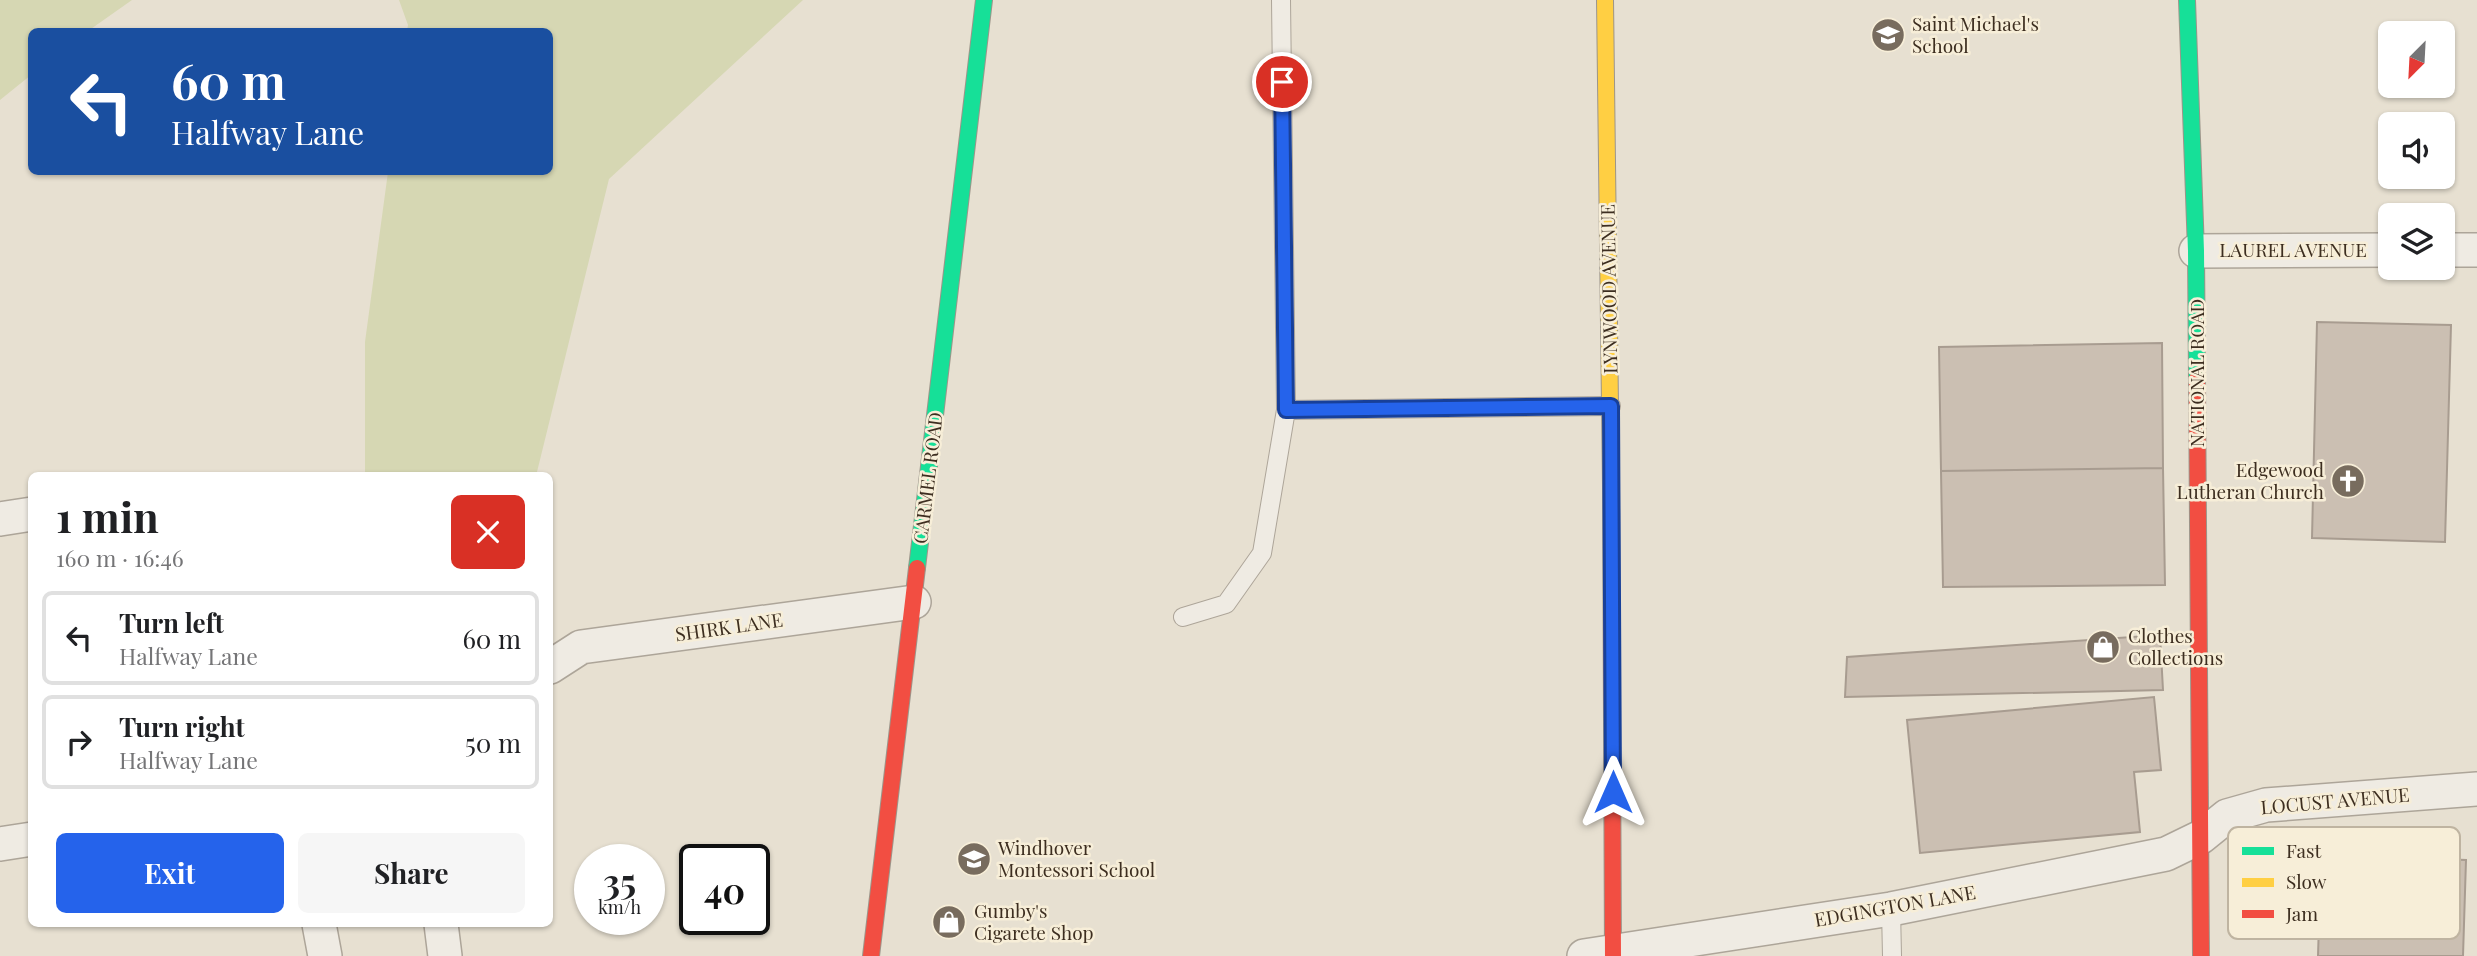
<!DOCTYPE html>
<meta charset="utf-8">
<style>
:root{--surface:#fff;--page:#f6f6f6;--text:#202124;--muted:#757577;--line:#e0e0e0;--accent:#2563eb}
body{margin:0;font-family:"Playfair Display",serif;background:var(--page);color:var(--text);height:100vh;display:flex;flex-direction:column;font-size:26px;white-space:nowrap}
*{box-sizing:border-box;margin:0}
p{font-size:23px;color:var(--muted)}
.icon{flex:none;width:38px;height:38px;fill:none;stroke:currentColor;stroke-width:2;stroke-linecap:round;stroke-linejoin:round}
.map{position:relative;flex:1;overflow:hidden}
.sheet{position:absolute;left:28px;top:472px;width:525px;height:455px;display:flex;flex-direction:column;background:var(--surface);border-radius:10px;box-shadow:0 2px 5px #0004}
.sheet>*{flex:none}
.hud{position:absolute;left:28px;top:28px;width:525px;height:147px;border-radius:10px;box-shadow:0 2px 5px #0004;background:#1a4fa0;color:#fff;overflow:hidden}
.needle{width:46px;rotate:204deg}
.fabs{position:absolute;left:2378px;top:21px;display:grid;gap:14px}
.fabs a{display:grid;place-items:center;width:77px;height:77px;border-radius:10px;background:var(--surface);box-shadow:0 2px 5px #0004;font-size:35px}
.speed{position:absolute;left:574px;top:844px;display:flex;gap:14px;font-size:35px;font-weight:700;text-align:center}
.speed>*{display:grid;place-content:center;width:91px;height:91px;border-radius:50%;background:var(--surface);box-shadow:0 2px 5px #0004;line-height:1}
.speed small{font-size:18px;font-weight:400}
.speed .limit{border:4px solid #111;border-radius:10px;background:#fff;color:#111}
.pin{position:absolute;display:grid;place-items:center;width:60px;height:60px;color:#fff;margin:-30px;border:4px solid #fff;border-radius:50%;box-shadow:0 2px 7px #0007}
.me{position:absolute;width:77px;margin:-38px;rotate:0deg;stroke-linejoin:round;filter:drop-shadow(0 0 5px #0008)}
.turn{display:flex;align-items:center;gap:24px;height:147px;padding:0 28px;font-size:32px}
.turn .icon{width:91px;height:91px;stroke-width:2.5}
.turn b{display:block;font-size:49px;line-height:60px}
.round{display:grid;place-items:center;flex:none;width:74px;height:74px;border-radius:10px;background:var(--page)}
.headline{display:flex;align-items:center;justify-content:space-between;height:119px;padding:0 28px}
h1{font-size:42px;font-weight:700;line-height:52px}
.primary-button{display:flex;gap:14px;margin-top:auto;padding:14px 28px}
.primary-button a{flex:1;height:80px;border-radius:10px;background:var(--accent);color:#fff;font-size:28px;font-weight:700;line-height:80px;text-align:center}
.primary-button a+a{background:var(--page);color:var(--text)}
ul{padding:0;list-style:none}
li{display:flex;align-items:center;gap:21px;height:94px;margin:0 14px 10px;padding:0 14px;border:4px solid var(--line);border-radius:10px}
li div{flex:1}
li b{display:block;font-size:26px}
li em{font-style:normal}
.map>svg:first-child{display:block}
</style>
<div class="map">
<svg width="2477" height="956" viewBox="0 0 2477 956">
<rect width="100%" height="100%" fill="#e7e0d1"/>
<path fill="#d6d7b3" d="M0,0H132L88,31L32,32L31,75L0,100Z
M399,0H803L609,179L536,476H365V342L388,172H550V32L407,31L408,25Z"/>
<path fill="#cbbfb2" stroke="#a89c90" stroke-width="2" d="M2317,322L2451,325L2445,542L2312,538Z
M2162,343L2163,468L1941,471L1939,347Z
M2163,468L2165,585L1943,587L1941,471Z
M2160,635L2163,690L1845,697L1847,657Z
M2154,697L2161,770L2134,772L2140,832L1920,853L1907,720Z
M2321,855L2466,860L2463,956H2318Z"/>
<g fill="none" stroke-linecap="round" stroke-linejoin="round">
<g stroke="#ada599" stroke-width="20">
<path id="lane" d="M1286,410L1611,406
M1183,617L1226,604L1262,553L1286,410L1281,0
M1891,909L1892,956"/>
</g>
<g stroke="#ada599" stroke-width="36">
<path id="street" d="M2443,250H2477
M2196,251L2390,250
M0,519L32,514
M550,667L581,647L914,602
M0,844L32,839
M319,924L325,956
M441,924L445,956
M1584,956L1891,909L2166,854L2201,837L2227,816L2266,805L2477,789"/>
</g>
<g stroke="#9c958a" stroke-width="18">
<path id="fast" d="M2187,0L2196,251L2197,379
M917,568L984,0"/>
</g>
<g stroke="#9c958a" stroke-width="18">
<path id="slow" d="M1605,0L1611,487"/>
</g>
<g stroke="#9c958a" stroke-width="18">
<path id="jam" d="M2197,379L2201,956
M1611,487L1613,956
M871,956L917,568"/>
</g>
<use href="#lane" stroke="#efebe3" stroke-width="18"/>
<use href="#street" stroke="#efebe3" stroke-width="33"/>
<use href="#fast" stroke="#16e098" stroke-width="16"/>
<use href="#slow" stroke="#ffcf43" stroke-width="16"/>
<use href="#jam" stroke="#f24e42" stroke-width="16"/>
</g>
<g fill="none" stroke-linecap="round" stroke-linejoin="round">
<g stroke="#184099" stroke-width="18">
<path id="route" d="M1282,82L1286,410L1611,406L1613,792"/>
</g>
<use href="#route" stroke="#2563eb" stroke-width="12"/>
</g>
<defs>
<g id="school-disc" transform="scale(1.75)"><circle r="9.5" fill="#786c5e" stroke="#f7eed8"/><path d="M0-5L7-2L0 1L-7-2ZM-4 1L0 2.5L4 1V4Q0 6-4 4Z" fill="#fff"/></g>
<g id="church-disc" transform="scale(1.75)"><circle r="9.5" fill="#786c5e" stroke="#f7eed8"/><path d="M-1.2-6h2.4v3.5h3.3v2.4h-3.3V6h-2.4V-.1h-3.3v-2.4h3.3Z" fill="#fff"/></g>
<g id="shop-disc" transform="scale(1.75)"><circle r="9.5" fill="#786c5e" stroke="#f7eed8"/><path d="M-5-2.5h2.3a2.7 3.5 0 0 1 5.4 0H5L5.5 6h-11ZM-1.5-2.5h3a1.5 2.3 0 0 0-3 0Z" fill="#fff"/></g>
</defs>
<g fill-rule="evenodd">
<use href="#school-disc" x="1888" y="35"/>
<use href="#church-disc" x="2348" y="481"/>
<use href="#shop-disc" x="2103" y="647"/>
<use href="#school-disc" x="974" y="859"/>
<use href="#shop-disc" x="949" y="922"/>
</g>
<g text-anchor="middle" stroke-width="5" stroke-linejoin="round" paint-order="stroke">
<g font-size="19" fill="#3d2e20" stroke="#f7eed8" text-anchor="start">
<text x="1912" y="31">Saint Michael's<tspan x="1912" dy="22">School</tspan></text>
<text x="2324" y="477" text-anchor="end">Edgewood<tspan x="2324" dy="22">Lutheran Church</tspan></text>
<text x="2128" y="643">Clothes<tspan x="2128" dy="22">Collections</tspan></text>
<text x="998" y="855">Windhover<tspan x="998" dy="22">Montessori School</tspan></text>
<text x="974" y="918">Gumby's<tspan x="974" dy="22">Cigarete Shop</tspan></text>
</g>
<g font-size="19" fill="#3d2e20" stroke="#f7eed8">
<text x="2293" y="257">LAUREL AVENUE</text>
<text transform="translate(1609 289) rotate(-91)" y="7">LYNWOOD AVENUE</text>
<text transform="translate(2197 373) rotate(-90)" y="7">NATIONAL ROAD</text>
<text transform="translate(928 478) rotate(-83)" y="7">CARMEL ROAD</text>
<text transform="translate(729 627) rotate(-8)" y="7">SHIRK LANE</text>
<text transform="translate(2335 801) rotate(-5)" y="7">LOCUST AVENUE</text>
<text transform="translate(1895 906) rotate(-10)" y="7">EDGINGTON LANE</text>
</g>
</g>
<rect x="2228" y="827" width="232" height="112" rx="10" fill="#f7eed8" stroke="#bfb4a1" stroke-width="2"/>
<rect x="2242" y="847" width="32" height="8" fill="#16e098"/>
<rect x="2242" y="878" width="32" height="9" fill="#ffcf43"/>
<rect x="2242" y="910" width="32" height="8" fill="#f24e42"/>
<g font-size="19" fill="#3d2e20">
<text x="2286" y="858">Fast</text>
<text x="2286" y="889">Slow</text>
<text x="2286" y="921">Jam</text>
</g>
</svg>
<div class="fabs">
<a><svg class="needle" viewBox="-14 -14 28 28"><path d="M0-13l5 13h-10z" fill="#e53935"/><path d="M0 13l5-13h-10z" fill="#757577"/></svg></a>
<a><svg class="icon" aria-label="sound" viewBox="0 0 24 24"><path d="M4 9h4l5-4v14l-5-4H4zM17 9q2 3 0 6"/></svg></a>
<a><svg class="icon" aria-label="layers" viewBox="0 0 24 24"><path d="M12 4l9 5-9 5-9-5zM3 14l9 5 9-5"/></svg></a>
</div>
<div class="speed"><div>35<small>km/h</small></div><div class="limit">40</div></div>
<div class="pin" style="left:1282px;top:82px;background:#d93025"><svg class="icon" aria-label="arrive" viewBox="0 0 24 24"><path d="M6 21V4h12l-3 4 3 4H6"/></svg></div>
<svg class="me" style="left:1613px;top:792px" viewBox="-20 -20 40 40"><path d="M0-17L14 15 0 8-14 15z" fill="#2563eb" stroke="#fff" stroke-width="4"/></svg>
<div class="hud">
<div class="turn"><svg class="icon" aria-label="left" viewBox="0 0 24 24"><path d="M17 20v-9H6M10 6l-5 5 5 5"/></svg><div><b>60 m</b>Halfway Lane</div></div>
</div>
<section class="sheet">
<div class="headline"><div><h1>1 min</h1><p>160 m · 16:46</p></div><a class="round" style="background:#d93025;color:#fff"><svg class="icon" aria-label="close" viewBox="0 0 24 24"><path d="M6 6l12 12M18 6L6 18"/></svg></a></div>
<ul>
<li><svg class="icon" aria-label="left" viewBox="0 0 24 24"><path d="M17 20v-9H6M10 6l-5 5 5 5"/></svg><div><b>Turn left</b><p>Halfway Lane</p></div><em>60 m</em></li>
<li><svg class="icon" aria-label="right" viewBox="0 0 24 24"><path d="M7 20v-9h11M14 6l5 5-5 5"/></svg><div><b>Turn right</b><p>Halfway Lane</p></div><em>50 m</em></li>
</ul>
<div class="primary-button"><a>Exit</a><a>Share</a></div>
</section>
</div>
